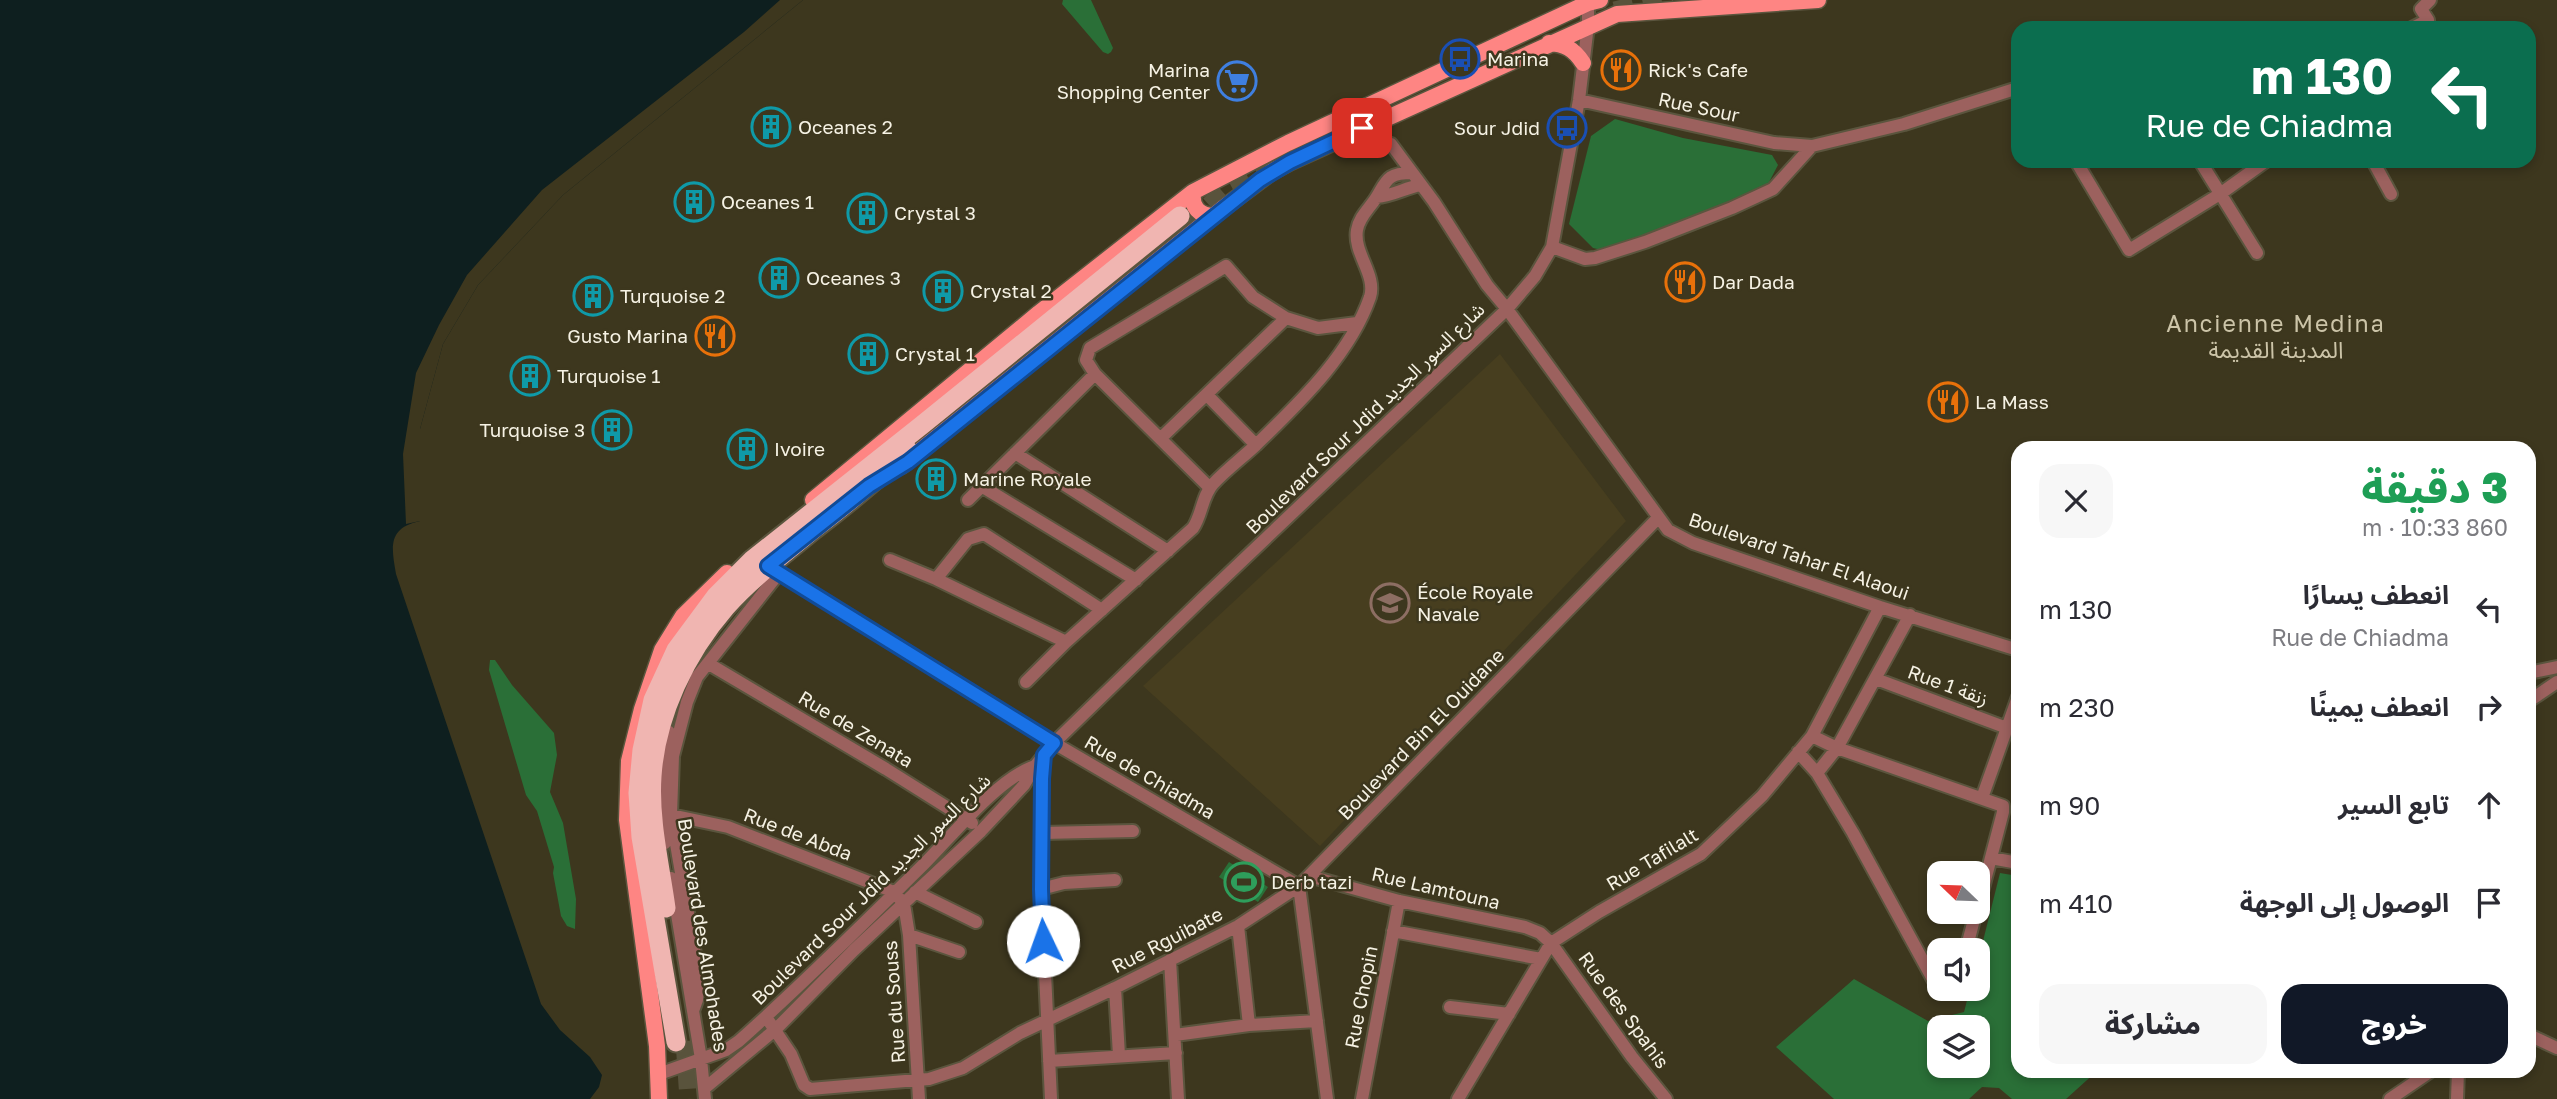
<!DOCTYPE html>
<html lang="ar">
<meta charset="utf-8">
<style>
:root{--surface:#fff;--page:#f7f7f7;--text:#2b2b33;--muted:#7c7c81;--accent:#111827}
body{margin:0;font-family:"Golos Text","Noto Sans Arabic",sans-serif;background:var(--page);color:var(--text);direction:rtl;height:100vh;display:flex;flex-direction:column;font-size:26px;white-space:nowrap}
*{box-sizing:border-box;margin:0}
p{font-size:23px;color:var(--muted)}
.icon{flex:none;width:38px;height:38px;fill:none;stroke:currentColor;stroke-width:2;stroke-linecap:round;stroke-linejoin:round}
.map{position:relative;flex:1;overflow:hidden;direction:ltr}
.details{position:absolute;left:2011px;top:441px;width:525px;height:637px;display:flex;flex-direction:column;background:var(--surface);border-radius:21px;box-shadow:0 4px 10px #0003;direction:rtl}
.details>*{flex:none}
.hud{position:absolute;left:2011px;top:21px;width:525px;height:147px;border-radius:21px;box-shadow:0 4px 10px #0003;direction:rtl;background:#0b6e4f;color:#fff;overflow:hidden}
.needle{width:46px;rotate:293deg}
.tools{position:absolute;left:1927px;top:861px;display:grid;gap:14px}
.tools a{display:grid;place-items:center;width:63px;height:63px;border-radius:14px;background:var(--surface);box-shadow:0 4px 10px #0003;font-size:35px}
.pin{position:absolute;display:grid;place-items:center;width:60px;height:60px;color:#fff;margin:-30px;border-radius:14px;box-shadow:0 4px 10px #0006}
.me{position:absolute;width:77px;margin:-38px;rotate:357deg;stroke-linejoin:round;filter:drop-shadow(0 0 5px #0008)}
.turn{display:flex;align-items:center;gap:24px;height:147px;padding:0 28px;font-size:32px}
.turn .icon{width:91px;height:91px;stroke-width:2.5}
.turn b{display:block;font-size:49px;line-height:60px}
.round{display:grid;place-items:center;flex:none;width:74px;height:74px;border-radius:21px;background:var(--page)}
.summary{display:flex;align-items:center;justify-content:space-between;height:119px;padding:0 28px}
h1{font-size:42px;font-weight:800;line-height:52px;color:#1e9e55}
.button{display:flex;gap:14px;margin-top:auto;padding:14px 28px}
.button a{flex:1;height:80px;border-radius:21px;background:var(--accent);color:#fff;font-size:28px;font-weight:800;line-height:80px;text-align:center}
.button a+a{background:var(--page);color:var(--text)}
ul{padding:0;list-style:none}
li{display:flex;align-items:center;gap:21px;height:98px;padding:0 28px}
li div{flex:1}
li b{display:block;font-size:26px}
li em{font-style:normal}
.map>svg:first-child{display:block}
</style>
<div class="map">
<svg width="2557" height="1099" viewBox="0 0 2557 1099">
<rect width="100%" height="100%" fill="#3d371e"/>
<path fill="#473e1f" d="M1500,354L1626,521L1320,846L1143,686Z"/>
<path fill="#2a6f37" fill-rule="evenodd" d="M1063,0H1091L1113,48L1111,52L1108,54L1103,52L1062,4Z
M1615,119L1683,138L1772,155L1778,165L1766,188L1606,251L1593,248L1569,224L1591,136Z
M490,660H495L512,685L554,733L557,755L550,792L563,823L576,899L575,929L567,926L561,916L553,873L554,867L537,811L526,795L489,670Z
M1229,862L1268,887L1258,902L1219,877Z
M2000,873L2018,876V1071H2097L2066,1099H2012L1999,1088L1982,1087L1969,1099H1834L1776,1047L1854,979L1928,1021L1964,1012L1970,989H1978V961ZM1939,1027H1978V1066H1939Z"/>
<path fill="#0e1f1f" d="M0,0H803L563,195L478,285L443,344L420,429V521C388,528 391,546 396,574L541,1004L560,1030L590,1057L602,1075L599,1087L590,1099H0Z"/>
<path fill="#3d371e" d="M780,0H803L563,195L478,285L443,344L420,429V521L406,524L403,454L416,373L439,325L467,275L542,190L744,32Z"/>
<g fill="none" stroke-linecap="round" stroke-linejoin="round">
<path stroke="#59533c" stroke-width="19" stroke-dasharray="19 10" stroke-linecap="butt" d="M1615,11L1646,3L1673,0
M1188,225L1229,188L1287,157
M685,1041L689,1099"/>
<g stroke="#5b553e" stroke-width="16">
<path id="minor" d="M2412,28L2428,20L2421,9L2430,0
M1579,100L1774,143L1812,146L1904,124L2018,88
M1391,144L1434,202L1487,285L1507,309L1668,530L1693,543L1880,607L2018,650
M2076,161L2129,250L2220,194L2266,161
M2200,161L2257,253
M2373,161L2391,194
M1377,197C1392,196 1405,188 1420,185
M1552,247L1585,259L1595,258L1645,242L1732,208L1773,189L1812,146
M1207,395L1256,445
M1161,438L1286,318
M1015,453L1168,551
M983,487L1136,580
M1210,488L1095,374L1086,360L1090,348L1226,266L1253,297L1286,318L1318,328L1357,323
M968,500L1095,374
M890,560L936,579L1066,642
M768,566L1054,743L1299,886
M936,579L968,539L984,534L1102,610
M709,664L886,769L972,823
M2529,673L2557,667
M1876,679L2007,728
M1026,682L1066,642L1193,528C1202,515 1202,496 1213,484C1226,470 1242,458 1256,445C1299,403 1350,355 1370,297C1377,275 1353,253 1357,230C1359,217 1369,209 1376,198C1387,180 1387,173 1412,173
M2529,701L2557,682
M1812,736L1837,748L2003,806V812L1978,907
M1798,752L1817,773L1853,833L1940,992L1948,989
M1044,755L1041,798V889L1051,1099
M1817,773L1837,748L1910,615
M1982,798L2018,697
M671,815L728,827L894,892L904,904L909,935L919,1099
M1042,833L1133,831
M665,843L662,779L669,732
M1991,858L2018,863
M1309,876L1399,901L1525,927L1540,933L1551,943L1632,1057L1666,1099
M671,878L701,1059L705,1099
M1299,886L1327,1099
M1041,889L1064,883L1115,880
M915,892L976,922
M1238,926L1249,1025
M1393,931L1541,959
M909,935L959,952
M1966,950L1976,912
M1170,960L1178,1099
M1115,988L1119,1055
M1450,1007L1509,1014
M693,1011L697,1000L699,977L671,815L673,756L687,702L697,677L779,573
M766,1017L791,1054L804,1085L810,1089L929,1079L963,1068L1020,1033L1115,988L1238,926L1299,886L1658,518
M1175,1035L1249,1025L1317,1021
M2529,1035L2557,1048
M1049,1061L1176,1053
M659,1074L726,1050L739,1041C803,984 863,924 924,864C952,836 997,779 1035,766
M705,1088L776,1029L854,950L981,831L1024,785L1035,766L1054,743L1203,598L1507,309L1535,276L1552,247L1579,100L1588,25V3
M1362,1099L1399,901
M1458,1099L1551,943L1599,912L1701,854L1762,796L1812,736L1880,607
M2390,1099L2431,1071
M2457,1099L2458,1071"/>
</g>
<g stroke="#5b553e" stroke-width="19">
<path id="major" d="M1549,43C1565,44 1574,49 1583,63
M1193,192C1191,207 1199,216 1214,216
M901,466L1222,209L1273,171L1290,162L1617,14L1818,0
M813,500L1039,313L1193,192L1288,143L1588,3L1600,0
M659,1099L657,1046L627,820L629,761L642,709L662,650L683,616L727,573"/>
</g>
<g stroke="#5b553e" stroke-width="23">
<path id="highway" d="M666,908C660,865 649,820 652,776C656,715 686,653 726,607C752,578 784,554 814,529C847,504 878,478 908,450
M676,1042L641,837L638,793L642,750L653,700L676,650L716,596L752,560L922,425L1180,216"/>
</g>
<use href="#minor" stroke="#9c615e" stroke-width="12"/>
<use href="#major" stroke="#fe8583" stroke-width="16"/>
<use href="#highway" stroke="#f0b5b1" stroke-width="19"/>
</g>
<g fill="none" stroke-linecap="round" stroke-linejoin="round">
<g stroke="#114b97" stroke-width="18">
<path id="route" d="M1043,941L1041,889L1042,779L1044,755L1054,743L768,566L869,486L908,462L1260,180L1290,162L1362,128"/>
</g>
<use href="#route" stroke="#1a73e8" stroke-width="12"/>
</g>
<defs>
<g id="bus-ring" transform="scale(2.0125)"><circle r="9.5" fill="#3d371e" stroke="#1a4fb4" stroke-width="1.5"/><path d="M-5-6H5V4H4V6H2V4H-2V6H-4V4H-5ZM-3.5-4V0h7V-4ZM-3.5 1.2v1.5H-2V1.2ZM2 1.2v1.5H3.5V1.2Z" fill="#1a4fb4"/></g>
<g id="restaurant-ring" transform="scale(2.0125)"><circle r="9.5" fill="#3d371e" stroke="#e8710a" stroke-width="1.5"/><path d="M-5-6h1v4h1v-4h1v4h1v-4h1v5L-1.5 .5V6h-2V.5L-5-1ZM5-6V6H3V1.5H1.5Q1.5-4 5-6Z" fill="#e8710a"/></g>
<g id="supermarket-ring" transform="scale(2.0125)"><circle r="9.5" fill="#3d371e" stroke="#3f7fe0" stroke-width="1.5"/><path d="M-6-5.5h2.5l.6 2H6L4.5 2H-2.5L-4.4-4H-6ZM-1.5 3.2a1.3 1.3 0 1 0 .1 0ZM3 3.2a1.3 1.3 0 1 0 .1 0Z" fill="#3f7fe0"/></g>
<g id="building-ring" transform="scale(2.0125)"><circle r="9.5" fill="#3d371e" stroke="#0f9aa8" stroke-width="1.5"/><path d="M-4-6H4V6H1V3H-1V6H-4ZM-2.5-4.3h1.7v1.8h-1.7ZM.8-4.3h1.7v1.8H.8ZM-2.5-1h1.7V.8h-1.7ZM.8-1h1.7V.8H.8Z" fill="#0f9aa8"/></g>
<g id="school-ring" transform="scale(2.0125)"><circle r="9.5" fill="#3d371e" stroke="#8d6e63" stroke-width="1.5"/><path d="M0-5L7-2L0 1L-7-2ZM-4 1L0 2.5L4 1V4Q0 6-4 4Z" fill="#8d6e63"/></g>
<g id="stadium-ring" transform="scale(2.0125)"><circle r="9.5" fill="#3d371e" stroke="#2e9e5b" stroke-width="1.5"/><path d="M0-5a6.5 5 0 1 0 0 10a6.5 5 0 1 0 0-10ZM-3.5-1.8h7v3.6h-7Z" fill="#2e9e5b"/></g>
</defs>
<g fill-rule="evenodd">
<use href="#bus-ring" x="1460" y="59"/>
<use href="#restaurant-ring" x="1621" y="70"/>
<use href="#supermarket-ring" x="1237" y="81"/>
<use href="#building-ring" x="771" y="127"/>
<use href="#bus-ring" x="1567" y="128"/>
<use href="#building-ring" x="694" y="202"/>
<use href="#building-ring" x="867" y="213"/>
<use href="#building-ring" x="779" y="278"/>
<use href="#restaurant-ring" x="1685" y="282"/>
<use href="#building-ring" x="943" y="291"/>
<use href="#building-ring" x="593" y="296"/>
<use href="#restaurant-ring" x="715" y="336"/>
<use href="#building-ring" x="868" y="354"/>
<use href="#building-ring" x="530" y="376"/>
<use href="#restaurant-ring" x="1948" y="402"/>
<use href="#building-ring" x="612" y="430"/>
<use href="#building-ring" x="747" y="449"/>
<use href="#building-ring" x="936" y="479"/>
<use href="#school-ring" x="1390" y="603"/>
<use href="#stadium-ring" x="1244" y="882"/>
</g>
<g text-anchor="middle" stroke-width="5" stroke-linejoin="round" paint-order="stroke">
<g font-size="19" fill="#f6f2e4" stroke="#3d371e" text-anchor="start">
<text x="1487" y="66">Marina</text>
<text x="1210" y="77" text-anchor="end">Marina<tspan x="1210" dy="22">Shopping Center</tspan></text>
<text x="1648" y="77">Rick's Cafe</text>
<text x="798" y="134">Oceanes 2</text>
<text x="1540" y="135" text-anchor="end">Sour Jdid</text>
<text x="721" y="209">Oceanes 1</text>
<text x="894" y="220">Crystal 3</text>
<text x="806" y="285">Oceanes 3</text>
<text x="1712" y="289">Dar Dada</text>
<text x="970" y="298">Crystal 2</text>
<text x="620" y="303">Turquoise 2</text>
<text x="688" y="343" text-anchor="end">Gusto Marina</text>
<text x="895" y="361">Crystal 1</text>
<text x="557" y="383">Turquoise 1</text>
<text x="1975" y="409">La Mass</text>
<text x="585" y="437" text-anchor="end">Turquoise 3</text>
<text x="774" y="456">Ivoire</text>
<text x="963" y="486">Marine Royale</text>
<text x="1417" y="599">École Royale<tspan x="1417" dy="22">Navale</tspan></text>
<text x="1271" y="889">Derb tazi</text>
</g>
<g font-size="19" fill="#f6f2e4" stroke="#3d371e">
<text transform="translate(1699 107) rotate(12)" y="7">Rue Sour</text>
<text transform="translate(1365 418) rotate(-44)" y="7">Boulevard Sour Jdid شارع السور الجديد</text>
<text transform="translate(1799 556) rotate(19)" y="7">Boulevard Tahar El Alaoui</text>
<text transform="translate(1948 685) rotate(20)" y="7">Rue 1 زنقة</text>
<text transform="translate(856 729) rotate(31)" y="7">Rue de Zenata</text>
<text transform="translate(1421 734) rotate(-46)" y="7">Boulevard Bin El Ouidane</text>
<text transform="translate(1150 777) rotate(30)" y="7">Rue de Chiadma</text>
<text transform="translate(798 834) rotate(21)" y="7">Rue de Abda</text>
<text transform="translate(1652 859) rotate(-31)" y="7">Rue Tafilalt</text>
<text transform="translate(1436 888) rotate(13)" y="7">Rue Lamtouna</text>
<text transform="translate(871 889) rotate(-44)" y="7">Boulevard Sour Jdid شارع السور الجديد</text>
<text transform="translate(703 935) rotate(81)" y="7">Boulevard des Almohades</text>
<text transform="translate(1167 940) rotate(-27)" y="7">Rue Rguibate</text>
<text transform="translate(1361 997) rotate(-79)" y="7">Rue Chopin</text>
<text transform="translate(894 1002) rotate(-94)" y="7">Rue du Souss</text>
<text transform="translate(1624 1010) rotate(54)" y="7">Rue des Spahis</text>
</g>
<g font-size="23" letter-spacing="2" fill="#ccc4a8" stroke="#3d371e">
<text x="2276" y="332">Ancienne Medina<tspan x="2276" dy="26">المدينة القديمة</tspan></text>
</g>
</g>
</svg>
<div class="tools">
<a><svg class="needle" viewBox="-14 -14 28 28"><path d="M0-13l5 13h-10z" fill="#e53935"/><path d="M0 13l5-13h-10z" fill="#7c7c81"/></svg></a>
<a><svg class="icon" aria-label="sound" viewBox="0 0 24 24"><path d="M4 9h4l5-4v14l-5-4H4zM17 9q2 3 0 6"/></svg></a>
<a><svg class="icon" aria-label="layers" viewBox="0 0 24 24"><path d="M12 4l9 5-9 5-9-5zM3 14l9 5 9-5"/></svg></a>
</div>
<div class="pin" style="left:1362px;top:128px;background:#d93025"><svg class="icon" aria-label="arrive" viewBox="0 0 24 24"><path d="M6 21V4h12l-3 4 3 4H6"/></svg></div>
<svg class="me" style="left:1043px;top:941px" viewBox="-20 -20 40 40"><circle r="19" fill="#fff"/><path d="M0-13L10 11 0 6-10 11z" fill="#1a73e8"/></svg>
<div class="hud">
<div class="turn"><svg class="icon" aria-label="left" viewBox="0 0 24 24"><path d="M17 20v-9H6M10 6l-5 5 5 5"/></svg><div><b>130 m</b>Rue de Chiadma</div></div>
</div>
<section class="details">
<div class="summary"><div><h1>3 دقيقة</h1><p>860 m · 10:33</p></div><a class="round"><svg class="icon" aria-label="close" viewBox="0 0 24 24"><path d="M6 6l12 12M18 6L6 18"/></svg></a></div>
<ul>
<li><svg class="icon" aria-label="left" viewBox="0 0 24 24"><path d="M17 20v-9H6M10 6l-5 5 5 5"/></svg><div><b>انعطف يسارًا</b><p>Rue de Chiadma</p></div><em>130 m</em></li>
<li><svg class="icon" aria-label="right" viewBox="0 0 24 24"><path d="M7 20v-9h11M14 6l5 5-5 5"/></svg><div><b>انعطف يمينًا</b></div><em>230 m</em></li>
<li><svg class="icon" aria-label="ahead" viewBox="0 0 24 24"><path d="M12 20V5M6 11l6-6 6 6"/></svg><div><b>تابع السير</b></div><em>90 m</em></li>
<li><svg class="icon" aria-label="arrive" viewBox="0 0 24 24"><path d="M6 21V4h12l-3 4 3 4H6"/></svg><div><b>الوصول إلى الوجهة</b></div><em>410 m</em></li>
</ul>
<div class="button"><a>خروج</a><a>مشاركة</a></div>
</section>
</div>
